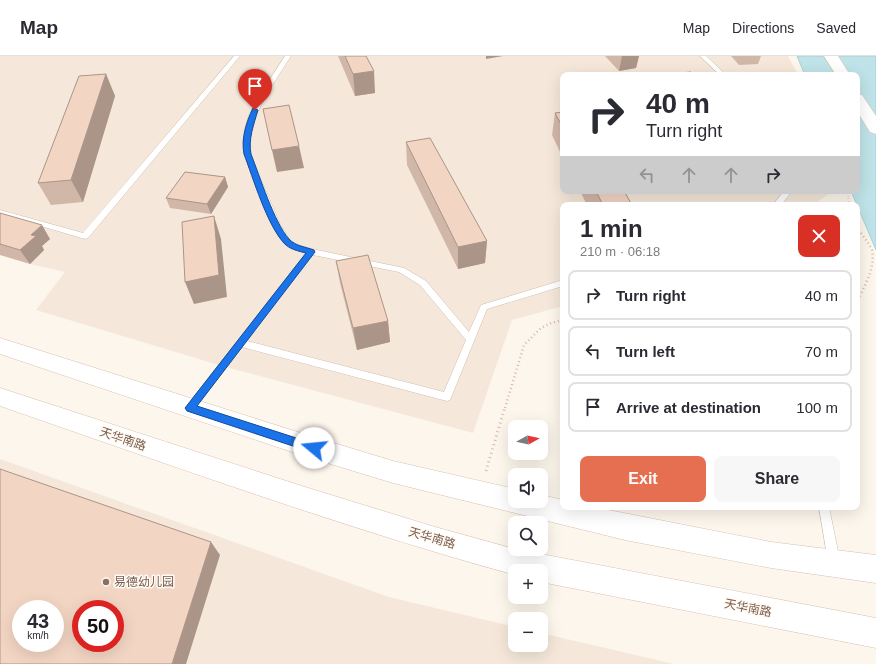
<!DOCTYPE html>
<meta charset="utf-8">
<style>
:root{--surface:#fff;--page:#f7f7f7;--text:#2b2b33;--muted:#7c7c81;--line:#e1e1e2;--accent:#e76f51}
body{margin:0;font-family:Arial,"Noto Sans SC",sans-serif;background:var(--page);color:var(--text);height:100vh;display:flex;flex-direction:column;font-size:15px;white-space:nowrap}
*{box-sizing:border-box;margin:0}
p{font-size:13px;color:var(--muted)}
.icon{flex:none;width:22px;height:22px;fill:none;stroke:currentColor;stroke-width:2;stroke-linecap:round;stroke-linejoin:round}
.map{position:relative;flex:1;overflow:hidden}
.drawer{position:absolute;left:560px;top:146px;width:300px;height:308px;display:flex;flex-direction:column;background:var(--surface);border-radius:8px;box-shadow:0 4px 16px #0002}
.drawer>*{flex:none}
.hud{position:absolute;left:560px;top:16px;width:300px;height:122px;border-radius:8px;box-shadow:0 4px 16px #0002;background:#fff;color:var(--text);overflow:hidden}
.needle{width:26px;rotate:82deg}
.buttons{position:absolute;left:508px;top:364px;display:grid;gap:8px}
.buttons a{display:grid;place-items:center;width:40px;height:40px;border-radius:8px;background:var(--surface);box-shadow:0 4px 16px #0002;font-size:20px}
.speed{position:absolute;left:12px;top:544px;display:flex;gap:8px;font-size:20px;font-weight:700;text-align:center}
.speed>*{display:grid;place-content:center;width:52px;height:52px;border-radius:50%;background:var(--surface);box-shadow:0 4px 16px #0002;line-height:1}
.speed small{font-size:10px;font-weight:400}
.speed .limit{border:6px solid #d22;background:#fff;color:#111}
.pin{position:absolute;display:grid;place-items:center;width:34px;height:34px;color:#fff;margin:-41px -17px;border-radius:50% 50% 50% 0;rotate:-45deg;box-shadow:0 0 4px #0007}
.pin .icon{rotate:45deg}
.me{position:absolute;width:44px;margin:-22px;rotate:287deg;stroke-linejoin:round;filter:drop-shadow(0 0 3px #0008)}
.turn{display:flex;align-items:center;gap:14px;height:84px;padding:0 20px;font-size:18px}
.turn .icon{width:52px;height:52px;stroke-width:2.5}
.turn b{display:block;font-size:28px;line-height:34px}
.lanes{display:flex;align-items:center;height:38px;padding:0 20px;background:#0003;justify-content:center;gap:20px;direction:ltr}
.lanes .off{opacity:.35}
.round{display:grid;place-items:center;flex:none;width:42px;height:42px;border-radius:8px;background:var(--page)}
.head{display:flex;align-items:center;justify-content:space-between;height:68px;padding:0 20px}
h1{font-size:24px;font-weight:700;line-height:30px}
.action{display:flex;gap:8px;margin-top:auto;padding:8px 20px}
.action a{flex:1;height:46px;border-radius:8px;background:var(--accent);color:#fff;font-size:16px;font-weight:700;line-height:46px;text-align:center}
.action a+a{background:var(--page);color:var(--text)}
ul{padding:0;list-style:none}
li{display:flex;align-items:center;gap:12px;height:50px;margin:0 8px 6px;padding:0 12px;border:2px solid var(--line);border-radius:8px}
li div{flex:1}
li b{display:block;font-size:15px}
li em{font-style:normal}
header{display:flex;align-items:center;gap:24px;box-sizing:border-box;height:56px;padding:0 20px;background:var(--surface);border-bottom:1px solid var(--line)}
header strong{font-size:19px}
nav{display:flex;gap:22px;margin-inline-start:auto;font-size:14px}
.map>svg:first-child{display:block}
</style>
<header>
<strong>Map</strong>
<nav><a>Map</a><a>Directions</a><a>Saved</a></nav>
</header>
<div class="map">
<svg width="876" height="608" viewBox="0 0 876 608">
<rect width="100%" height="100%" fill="#fdf6ec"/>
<path fill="#f5e8da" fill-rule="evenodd" d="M0,0H788L798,19H563V135H833L813,149H563V250L512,264L473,377L222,310L36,254L65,216L30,208L0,169Z
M0,403L389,541L515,571V589H541V577L674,608H0ZM21,553H55V587H21ZM81,553H115V587H81Z"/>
<path fill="#bfe3e8" stroke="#a5d3da" d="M797,0H876V194L851,135H857V19H805Z"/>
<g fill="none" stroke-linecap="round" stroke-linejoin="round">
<g stroke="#d1beb0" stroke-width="1">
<path id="service" d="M234,0H240L88,182L85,183L0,158V154L83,177Z
M285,0H291L269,34L256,59L251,72L249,85L250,98L280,168L290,184L298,189L312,193L404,212L426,225L469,276L481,249L563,224V230L487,253L450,344L447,345L242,291L193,355L190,356L187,355L185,352L306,197L292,193L284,188L272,168L244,98L243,85L245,72L249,59L263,34ZM313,199L399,216L420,229L466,284L444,336L247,285Z
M700,0H706L726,19H720Z
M784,135H792L781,149H773Z
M819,451H829L840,505L838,509L834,510L830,509L828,505Z"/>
</g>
<g stroke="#d6c0b0" stroke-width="1">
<path id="secondary" d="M824,0H838L850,19H836Z
M857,38L862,39L876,60V78L870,76L857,55Z
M0,282L301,377L393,405L515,433V445H541V439L563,444V451H593L771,486L876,499V527L771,512L625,484L393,427L301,399L0,298Z
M0,332L305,431L435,471L515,493L876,562V592L541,526V515H515V519C341,471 171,409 0,350Z"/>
</g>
<path stroke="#d9b8a5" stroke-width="2" stroke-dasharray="0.5 2" stroke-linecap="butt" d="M848,135L849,149"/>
<path stroke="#d9b8a5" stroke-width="2.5" stroke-dasharray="1 3" stroke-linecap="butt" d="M857,170C861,179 868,185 872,194C876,211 864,231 857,246
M857,266L859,277L857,290
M505,352L524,289L541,272L551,267L563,264"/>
<path stroke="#d9b8a5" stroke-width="3" stroke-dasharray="1 3.5" stroke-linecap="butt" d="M486,415L505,351"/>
<use href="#service" fill="#fff" fill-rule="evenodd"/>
<use href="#secondary" fill="#fff" fill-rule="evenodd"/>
</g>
<path fill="#d1b7a8" d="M338,0H366L375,37L355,40Z
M605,0H639L636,12L619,15Z
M731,0H761L758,8L739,9Z
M106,18L115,40L83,146L51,149L38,127Z
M563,56V102L552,79L555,57Z
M406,86L487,185L485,207L458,213L407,109Z
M225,121L228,131L211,158L170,152L166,142Z
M580,135H624L632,149H587Z
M733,135H760L736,138Z
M0,157L50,183L42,190L44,194L30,208L0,199Z
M336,205L388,265L390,286L357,294L340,227Z"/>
<path fill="#aa9588" d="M486,0H503L486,3Z
M622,0H639L636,12L619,15Z
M374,15L375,37L355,40L353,18Z
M106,18L115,40L83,146L71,124Z
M299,90L304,112L277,116L272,94Z
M225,121L228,131L211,158L207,148Z
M214,160L221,183L227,241L194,248L185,226Z
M42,169L50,183L42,190L44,194L30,208L20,194L31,179Z
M487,185L485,207L458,213V191Z
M388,265L390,286L357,294L353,272Z
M211,486L220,499L186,608H172Z"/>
<path fill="#f3d5c3" stroke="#aa9588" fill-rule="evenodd" d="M345,0H366L374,15L353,18Z
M691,16L694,19H671L670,18Z
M106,18L71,124L38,127L79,20Z
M289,49L299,90L272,94L263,53Z
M563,56V72L555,57Z
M430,82L487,185L458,191L406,86Z
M185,116L225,121L207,148L166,142Z
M596,135H624L632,149H603Z
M0,157L42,169L31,179L36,180L20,194L0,188Z
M214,160L219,219L185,226L182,166Z
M368,199L388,265L353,272L336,205Z
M0,413L211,486L172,608H0ZM21,553H55V587H21ZM81,553H115V587H81Z"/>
<path fill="#1a73e8" stroke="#114b97" d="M253,52L258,54C254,68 248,83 251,98C260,121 274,166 289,183C295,190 306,191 314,194L315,196L197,350L318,389L319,392L318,395L314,397L187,355L185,352L306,197C298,195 289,193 284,187C267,169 253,122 244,98C241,84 246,66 253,52Z"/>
<circle fill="#8d6e63" stroke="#fffaf3" stroke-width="1.5" cx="106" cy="526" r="4"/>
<g text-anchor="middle" stroke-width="3" stroke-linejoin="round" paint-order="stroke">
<g font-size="12" fill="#7a5c4d" stroke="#fffaf3">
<text transform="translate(123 383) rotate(19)" y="4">天华南路</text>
<text transform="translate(432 482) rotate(16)" y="4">天华南路</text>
<text transform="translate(748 552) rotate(11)" y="4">天华南路</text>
</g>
<g font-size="12" fill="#785e54" stroke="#fffaf3" text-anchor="start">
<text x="114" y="530">易德幼儿园</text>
</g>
</g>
</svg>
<div class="buttons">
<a><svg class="needle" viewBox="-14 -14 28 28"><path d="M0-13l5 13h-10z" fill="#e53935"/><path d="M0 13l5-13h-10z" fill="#7c7c81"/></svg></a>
<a><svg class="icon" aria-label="sound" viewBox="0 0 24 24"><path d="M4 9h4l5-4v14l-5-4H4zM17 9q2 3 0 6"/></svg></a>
<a><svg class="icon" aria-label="search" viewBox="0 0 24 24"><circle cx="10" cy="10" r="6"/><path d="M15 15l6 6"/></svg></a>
<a>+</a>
<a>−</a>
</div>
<div class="speed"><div>43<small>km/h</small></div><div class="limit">50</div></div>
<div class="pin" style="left:255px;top:54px;background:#d93025"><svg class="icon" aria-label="arrive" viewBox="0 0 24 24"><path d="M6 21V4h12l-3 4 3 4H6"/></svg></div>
<svg class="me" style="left:314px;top:392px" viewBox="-20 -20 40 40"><circle r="19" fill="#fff"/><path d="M0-13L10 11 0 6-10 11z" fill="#1a73e8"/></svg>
<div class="hud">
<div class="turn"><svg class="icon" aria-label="right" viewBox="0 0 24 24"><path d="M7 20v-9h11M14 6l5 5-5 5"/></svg><div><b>40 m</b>Turn right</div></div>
<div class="lanes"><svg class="icon off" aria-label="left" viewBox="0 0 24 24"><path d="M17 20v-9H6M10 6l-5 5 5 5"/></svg><svg class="icon off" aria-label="ahead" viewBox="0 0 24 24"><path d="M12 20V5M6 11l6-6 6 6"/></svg><svg class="icon off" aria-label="ahead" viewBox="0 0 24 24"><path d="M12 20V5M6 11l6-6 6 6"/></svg><svg class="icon" aria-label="right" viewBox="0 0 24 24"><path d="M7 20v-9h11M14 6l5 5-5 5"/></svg></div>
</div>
<section class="drawer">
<div class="head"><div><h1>1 min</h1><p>210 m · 06:18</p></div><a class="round" style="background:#d93025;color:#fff"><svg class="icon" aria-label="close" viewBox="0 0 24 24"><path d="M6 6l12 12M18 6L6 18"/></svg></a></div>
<ul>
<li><svg class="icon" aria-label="right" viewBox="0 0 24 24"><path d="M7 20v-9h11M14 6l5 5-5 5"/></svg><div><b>Turn right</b></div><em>40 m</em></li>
<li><svg class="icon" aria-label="left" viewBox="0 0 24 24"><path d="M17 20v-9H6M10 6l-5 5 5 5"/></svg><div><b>Turn left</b></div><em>70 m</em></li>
<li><svg class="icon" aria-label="arrive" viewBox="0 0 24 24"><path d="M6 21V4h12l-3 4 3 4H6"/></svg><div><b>Arrive at destination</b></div><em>100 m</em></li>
</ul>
<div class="action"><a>Exit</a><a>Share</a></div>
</section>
</div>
